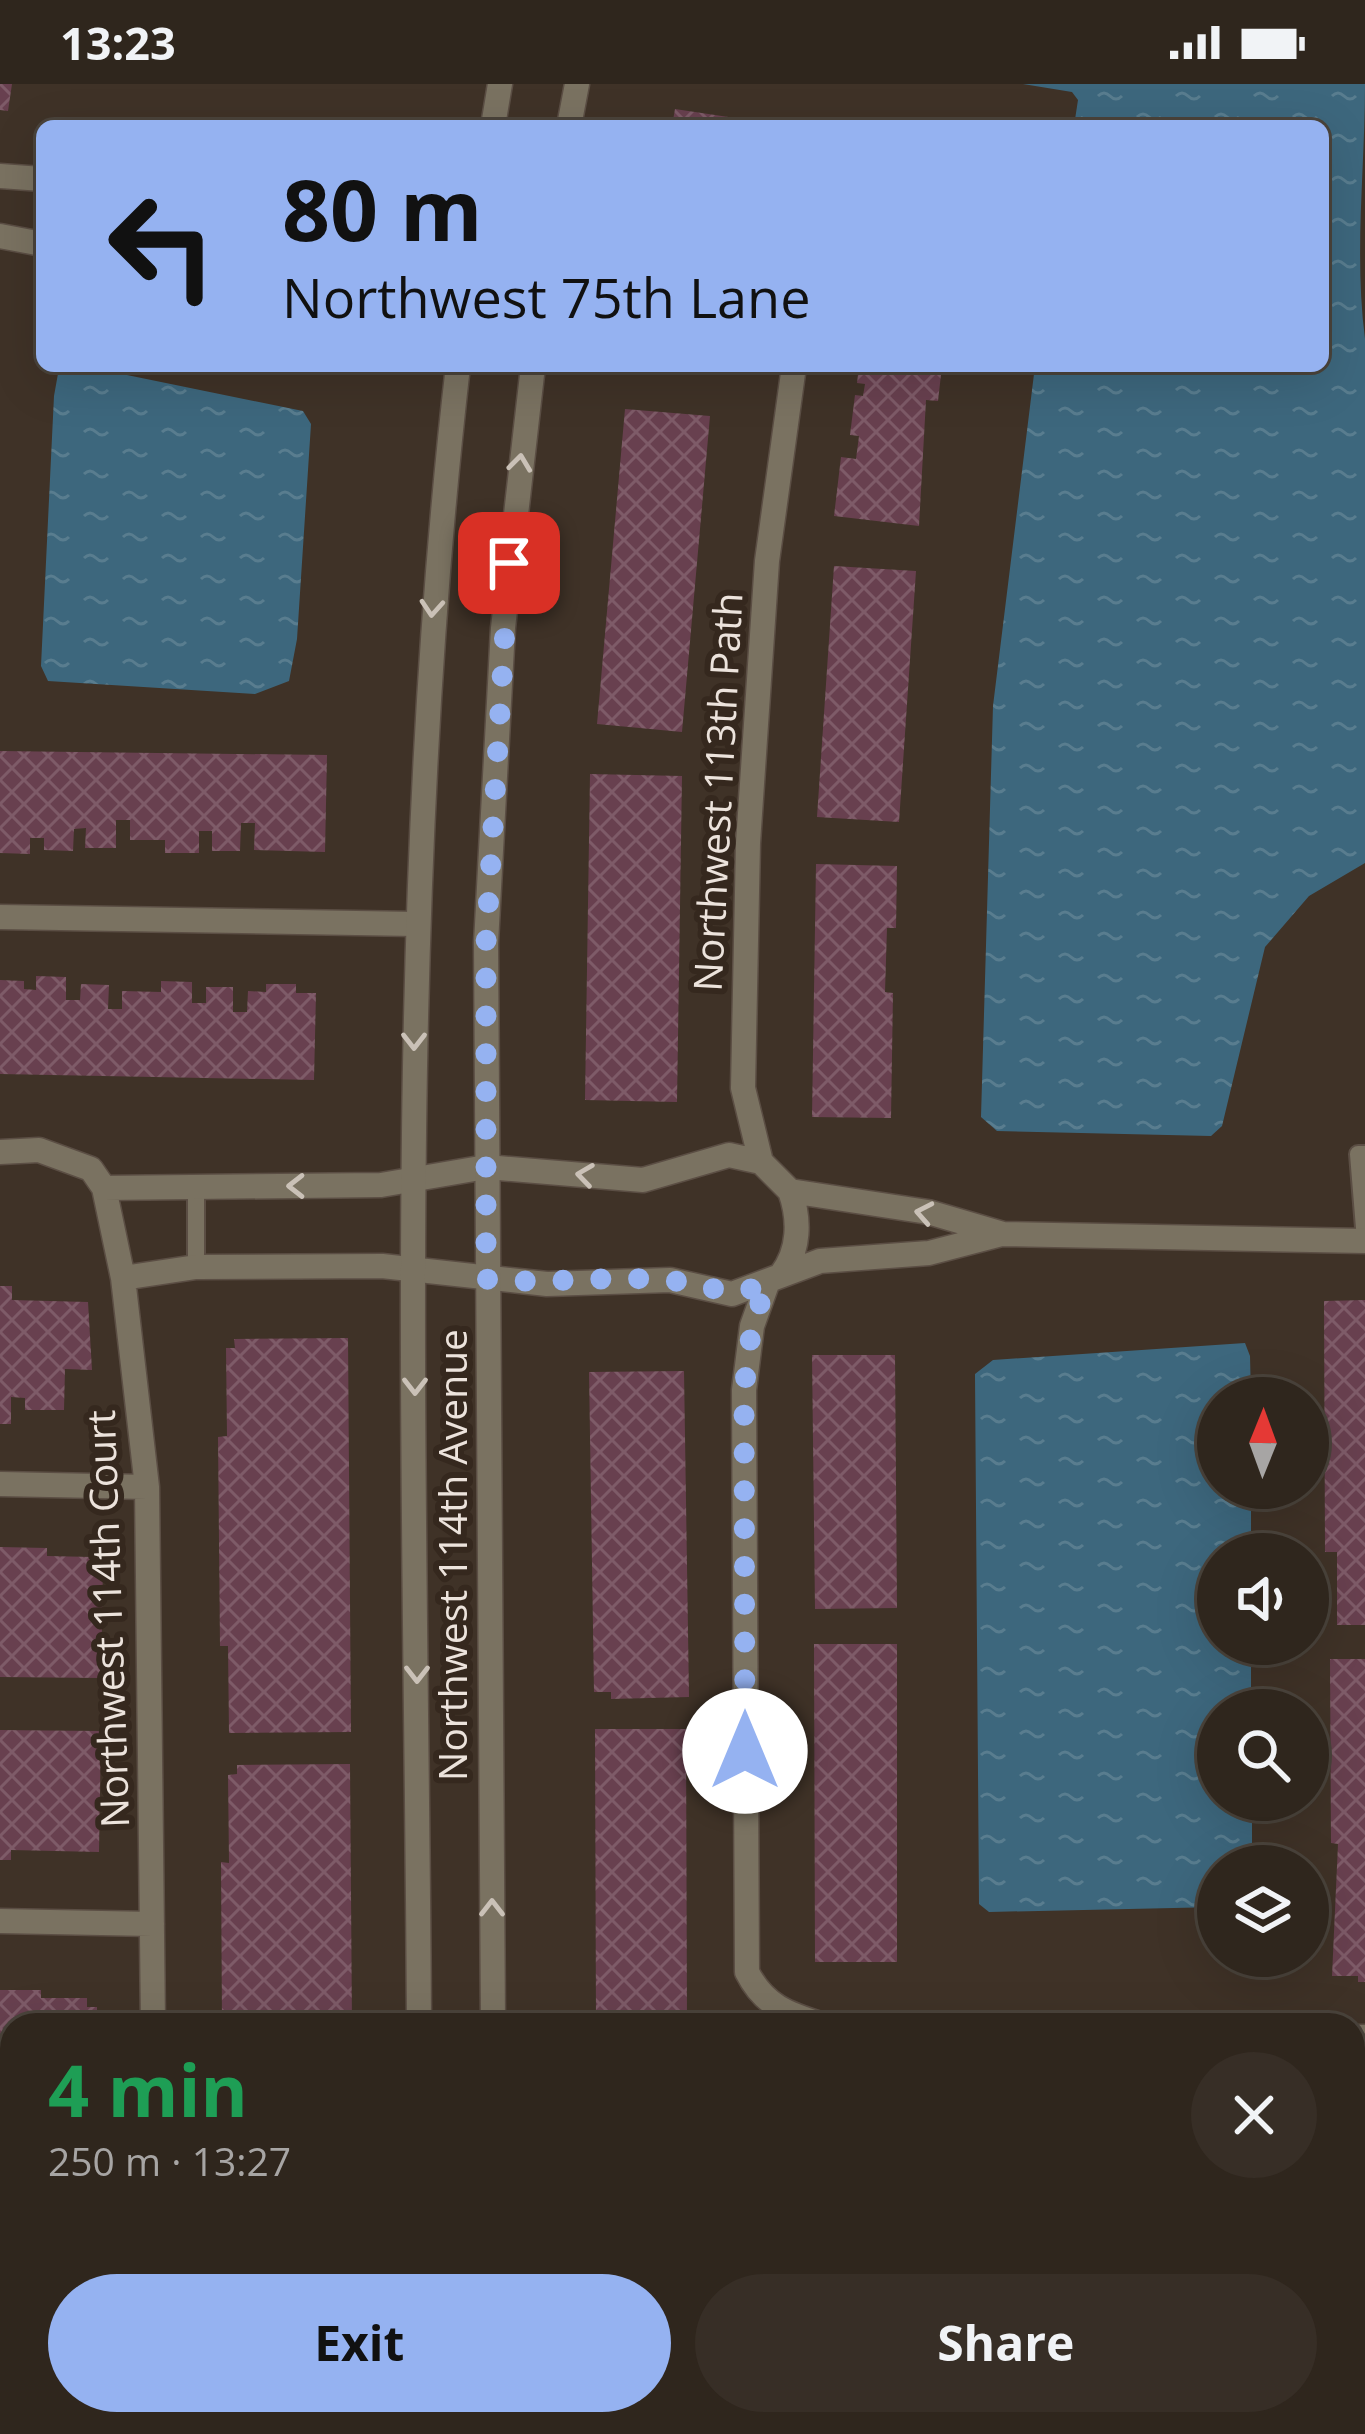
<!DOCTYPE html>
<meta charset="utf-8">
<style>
:root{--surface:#2f261d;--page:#372e26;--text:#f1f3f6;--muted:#a7a5a4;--line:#4a433b;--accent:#95b2f1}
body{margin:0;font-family:"Open Sans",sans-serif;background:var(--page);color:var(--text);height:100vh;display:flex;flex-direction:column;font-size:45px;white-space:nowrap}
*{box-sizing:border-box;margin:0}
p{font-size:39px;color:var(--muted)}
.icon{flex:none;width:66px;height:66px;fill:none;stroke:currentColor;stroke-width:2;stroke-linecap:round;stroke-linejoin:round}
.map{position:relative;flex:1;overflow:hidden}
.panel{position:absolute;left:0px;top:1929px;width:1365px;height:423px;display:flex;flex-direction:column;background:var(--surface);border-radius:36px 36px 0 0;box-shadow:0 12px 48px #0002,0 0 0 3px var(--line)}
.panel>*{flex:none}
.top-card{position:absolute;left:36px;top:36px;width:1293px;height:252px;border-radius:18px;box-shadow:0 12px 48px #0002,0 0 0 3px var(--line);background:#95b2f1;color:#111;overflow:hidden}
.needle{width:78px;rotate:1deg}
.controls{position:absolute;left:1197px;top:1293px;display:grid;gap:24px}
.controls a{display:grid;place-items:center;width:132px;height:132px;border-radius:50%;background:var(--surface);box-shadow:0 12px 48px #0002,0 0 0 3px var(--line);font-size:60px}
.pin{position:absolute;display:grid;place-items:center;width:102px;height:102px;color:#fff;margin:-51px;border-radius:24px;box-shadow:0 6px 18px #0006}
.me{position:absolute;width:132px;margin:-66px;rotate:0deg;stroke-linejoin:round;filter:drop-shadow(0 0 9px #0008)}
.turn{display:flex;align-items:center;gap:42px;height:252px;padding:0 48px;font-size:54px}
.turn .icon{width:156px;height:156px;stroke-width:2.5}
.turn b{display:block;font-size:84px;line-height:102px}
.round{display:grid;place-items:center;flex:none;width:126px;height:126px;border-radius:63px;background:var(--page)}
.headline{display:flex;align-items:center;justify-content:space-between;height:204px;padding:0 48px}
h1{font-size:72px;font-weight:700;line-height:90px;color:#1e9e55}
.button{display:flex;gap:24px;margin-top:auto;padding:24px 48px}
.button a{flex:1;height:138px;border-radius:72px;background:var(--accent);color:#111;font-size:48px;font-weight:700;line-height:138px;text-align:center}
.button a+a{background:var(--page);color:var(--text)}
.status{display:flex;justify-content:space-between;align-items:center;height:84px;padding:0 60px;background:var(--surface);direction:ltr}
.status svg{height:33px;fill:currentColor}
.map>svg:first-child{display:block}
</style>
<div class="status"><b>13:23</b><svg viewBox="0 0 49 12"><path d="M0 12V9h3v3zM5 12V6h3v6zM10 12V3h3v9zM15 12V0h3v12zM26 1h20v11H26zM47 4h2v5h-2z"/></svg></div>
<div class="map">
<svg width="1365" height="2350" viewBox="0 0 1365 2350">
<defs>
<pattern id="water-ripples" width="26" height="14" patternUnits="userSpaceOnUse" patternTransform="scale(3)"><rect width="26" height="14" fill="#3d677d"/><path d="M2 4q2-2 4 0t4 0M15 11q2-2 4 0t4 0" fill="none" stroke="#597d8f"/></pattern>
<pattern id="building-cross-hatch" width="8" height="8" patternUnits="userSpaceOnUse" patternTransform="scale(3)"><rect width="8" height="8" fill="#68404f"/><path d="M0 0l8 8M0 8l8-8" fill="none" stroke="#7e5b68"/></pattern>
</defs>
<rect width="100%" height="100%" fill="#3f3227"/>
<path fill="url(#water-ripples)" d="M1023,0H1365C1365,86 1354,170 1365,255V779L1309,812L1265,863L1222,1042L1211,1052L997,1047L981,1033L993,622L1035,282H1323V42H1074L1078,16L1072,8Z
M83,282L303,327L311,340L297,555L289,597L255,610L48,597L41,582L54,312L59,284Z
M1245,1259L1250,1272L1251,1314H1218V1404H1251V1470H1218V1560H1251V1626H1218V1716H1252V1782H1218V1823L989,1828L979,1820L975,1290L993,1276Z"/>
<path fill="url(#building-cross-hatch)" d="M0,0H12L8,27L0,26Z
M675,25L735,34L734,42H672Z
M859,282H942L938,317L926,316L919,442L834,432L841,373L856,375L859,352L850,351L855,311L863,312L865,300L857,299Z
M625,325L710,332L682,648L597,640Z
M834,482L916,487L899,738L817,733Z
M0,667L327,671L325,768L254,766L255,739H241L240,767H212V747H199V769H165V756H130V736H116V764H85L86,744L74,745L73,767L44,766V754H30V770L0,769Z
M590,690L682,692L677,1018L585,1016Z
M816,780L897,782L896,844H887L885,908L893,909L891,1034L812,1033Z
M36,892L66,893V916H80L81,900L109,901L108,925H122V907L161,908V897L192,898V919H206V903H233V928H247L248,907L266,908V900H296V909H316L314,996L0,990V896L24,897V905L36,906Z
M0,1202H12V1216L88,1218L92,1286L65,1285L64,1326H25V1314L11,1313V1340H0Z
M1365,1216V1541H1337V1468H1325L1324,1217Z
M348,1254L351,1648L229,1649L228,1562H220L218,1353L227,1352L226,1264H235L234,1255Z
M812,1271H895L897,1524L815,1525Z
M684,1287L689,1613L611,1615V1608H594L589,1288Z
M0,1463L47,1464V1472L93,1473V1481H103L101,1594L0,1593Z
M814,1560H897V1878H815Z
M1330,1575H1365V1898H1358V1892H1332L1338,1760L1331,1759Z
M595,1645H686L687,1941H596Z
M0,1646L101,1647L99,1768L11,1766V1776H0Z
M350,1680L352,1941H222L221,1778L229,1779L228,1691L237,1690V1681Z
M0,1906H41V1914H87V1923H97V1941H12V2035H0Z
M1353,2024L1365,2025V2103L1353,2102Z"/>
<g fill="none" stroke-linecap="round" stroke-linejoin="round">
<g stroke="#5b4e44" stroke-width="20">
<path id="service" d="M1365,1070H1358L1365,1156
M196,1183V1102"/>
</g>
<g stroke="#5b4e44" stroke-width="27">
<path id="minor" d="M0,92L42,95
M0,152L42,160
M0,833L415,840
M0,1068L39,1066L91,1085L104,1104L123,1194L147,1403L153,1941
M761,1078L743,1004L748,759L767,477L794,282
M104,1104L381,1101L486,1083L643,1096L729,1071L761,1078L790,1107L928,1128L1003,1150L1365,1157
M781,1191C800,1166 800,1135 790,1107
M123,1194L196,1183L382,1182L547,1200L670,1196L732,1210L820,1177L929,1169L1002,1150
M767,1200L752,1242L744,1306L747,1888C764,1922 788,1930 823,1941
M0,1400L147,1403
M0,1837L152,1840
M1353,1953H1365"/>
</g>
<g stroke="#5b4e44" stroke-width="27">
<path id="tertiary" d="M493,42L500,0
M569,42L577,0
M419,1941C416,1387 394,833 458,282
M493,1941L486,859L503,544L533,282
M493,2340V2350
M420,2350V2340"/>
</g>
<g stroke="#5b4e44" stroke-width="33">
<path id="primary" d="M1353,2199H1365
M1353,2280H1365"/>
</g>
<g stroke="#5b4e44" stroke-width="39">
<path id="motorway" d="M0,2172H12
M0,2264H12"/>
</g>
<use href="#service" stroke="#7a7261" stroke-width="16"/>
<use href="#minor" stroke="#7a7261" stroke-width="24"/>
<use href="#tertiary" stroke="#7a7261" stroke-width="24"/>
<use href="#primary" stroke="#bead8b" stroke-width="30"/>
<use href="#motorway" stroke="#d9c59c" stroke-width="36"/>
</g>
<defs><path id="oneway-chevron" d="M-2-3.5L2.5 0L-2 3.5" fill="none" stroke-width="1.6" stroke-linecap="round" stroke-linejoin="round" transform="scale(3)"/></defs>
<g stroke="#cac1b7">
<use href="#oneway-chevron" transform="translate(520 379) rotate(-83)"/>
<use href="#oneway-chevron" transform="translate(432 524) rotate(94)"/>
<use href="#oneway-chevron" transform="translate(414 957) rotate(90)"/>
<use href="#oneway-chevron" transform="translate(585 1091) rotate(-172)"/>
<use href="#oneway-chevron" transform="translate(296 1102) rotate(180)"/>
<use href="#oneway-chevron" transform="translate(924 1129) rotate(-169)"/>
<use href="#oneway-chevron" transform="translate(415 1302) rotate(90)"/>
<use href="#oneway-chevron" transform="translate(417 1590) rotate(90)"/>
<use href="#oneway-chevron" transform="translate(492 1824) rotate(-90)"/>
</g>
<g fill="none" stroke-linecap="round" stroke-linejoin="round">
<path stroke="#95b2f1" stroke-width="21" stroke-dasharray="0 37.8" d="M509,479L486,859V1195C546,1201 606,1191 666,1196C704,1199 728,1216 767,1200L752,1242L744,1306L745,1667"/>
</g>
<g text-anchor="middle" stroke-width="12" stroke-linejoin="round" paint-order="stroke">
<g font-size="39" fill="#ece3dc" stroke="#35281e">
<text transform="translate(718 708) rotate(-87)" y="14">Northwest 113th Path</text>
<text transform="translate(453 1471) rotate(-90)" y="14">Northwest 114th Avenue</text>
<text transform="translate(108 1535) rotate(-92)" y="14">Northwest 114th Court</text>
</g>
</g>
</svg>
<div class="controls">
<a><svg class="needle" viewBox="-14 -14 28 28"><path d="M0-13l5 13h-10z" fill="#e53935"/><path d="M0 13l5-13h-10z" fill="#a7a5a4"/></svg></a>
<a><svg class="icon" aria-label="sound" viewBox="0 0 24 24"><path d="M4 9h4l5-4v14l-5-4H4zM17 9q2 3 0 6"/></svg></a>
<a><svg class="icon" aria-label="search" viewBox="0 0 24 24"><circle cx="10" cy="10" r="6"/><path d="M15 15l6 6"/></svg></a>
<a><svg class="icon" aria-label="layers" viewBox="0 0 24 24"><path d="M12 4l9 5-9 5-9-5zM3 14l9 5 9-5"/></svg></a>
</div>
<div class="pin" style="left:509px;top:479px;background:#d93025"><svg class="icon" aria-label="arrive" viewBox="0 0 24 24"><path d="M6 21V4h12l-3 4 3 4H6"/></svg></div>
<svg class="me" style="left:745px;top:1667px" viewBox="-20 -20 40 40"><circle r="19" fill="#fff"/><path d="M0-13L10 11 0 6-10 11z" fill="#95b2f1"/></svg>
<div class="top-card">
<div class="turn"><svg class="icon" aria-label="left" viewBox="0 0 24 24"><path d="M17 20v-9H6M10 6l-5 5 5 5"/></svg><div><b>80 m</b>Northwest 75th Lane</div></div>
</div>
<section class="panel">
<div class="headline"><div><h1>4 min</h1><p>250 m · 13:27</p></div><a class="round"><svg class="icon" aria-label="close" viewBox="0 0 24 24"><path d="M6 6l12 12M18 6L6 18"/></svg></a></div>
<div class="button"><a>Exit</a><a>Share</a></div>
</section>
</div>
